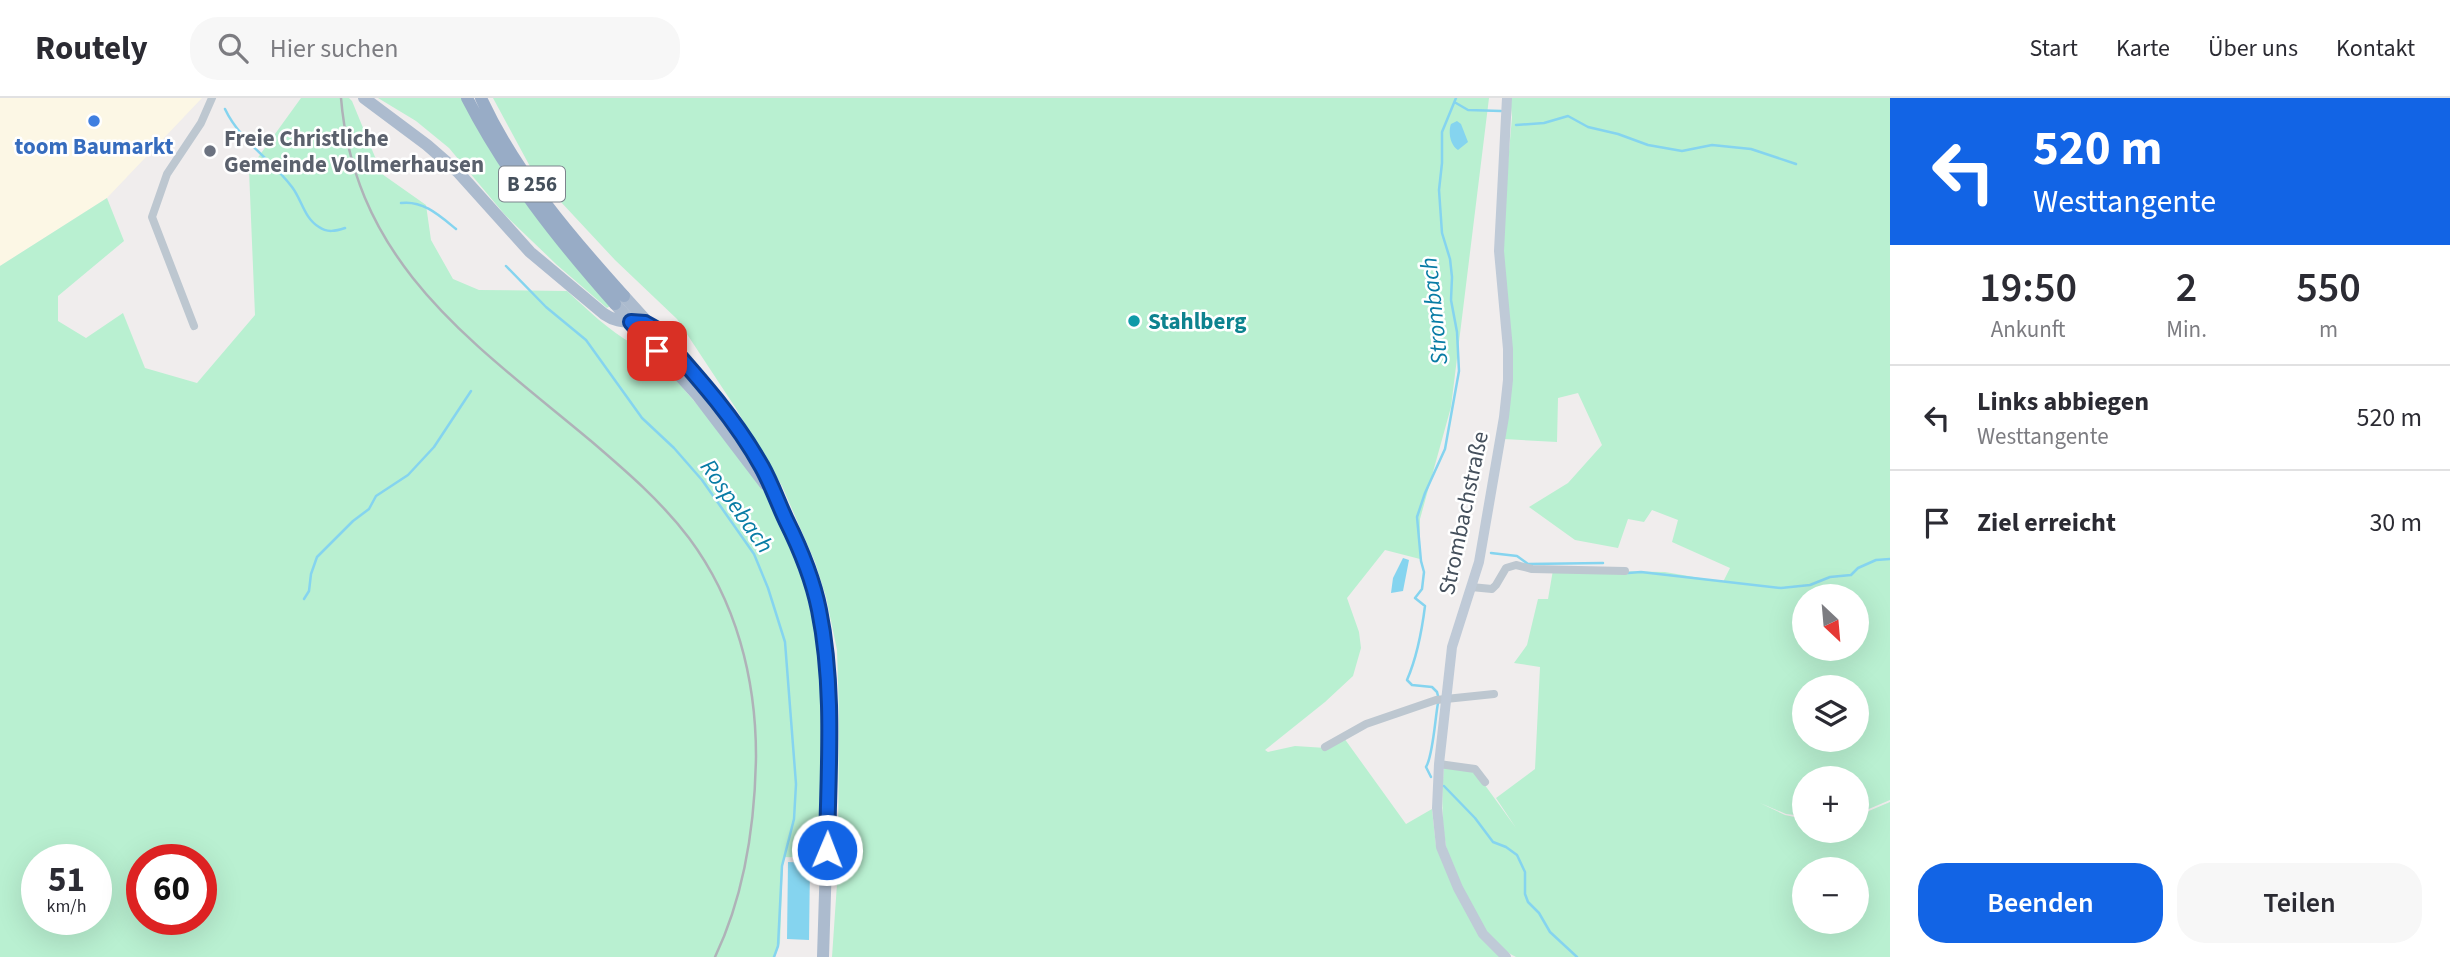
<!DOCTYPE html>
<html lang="de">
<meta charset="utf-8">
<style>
:root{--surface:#fff;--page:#f7f7f7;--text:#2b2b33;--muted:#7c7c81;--line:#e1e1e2;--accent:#1264e5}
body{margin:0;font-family:"Source Sans 3",sans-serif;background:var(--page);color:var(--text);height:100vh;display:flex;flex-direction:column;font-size:26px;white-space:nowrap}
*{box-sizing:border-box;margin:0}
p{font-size:23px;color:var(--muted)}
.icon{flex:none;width:38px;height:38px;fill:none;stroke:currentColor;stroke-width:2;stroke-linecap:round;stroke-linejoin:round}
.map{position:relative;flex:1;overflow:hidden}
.panel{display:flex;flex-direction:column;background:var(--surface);width:560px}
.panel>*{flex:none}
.top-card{background:#1264e5;color:#fff;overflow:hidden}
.needle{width:46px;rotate:154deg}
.tools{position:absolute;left:1792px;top:486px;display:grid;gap:14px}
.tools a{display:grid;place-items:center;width:77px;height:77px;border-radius:50%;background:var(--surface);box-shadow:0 7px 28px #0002;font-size:35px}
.speed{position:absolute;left:21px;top:746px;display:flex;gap:14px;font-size:35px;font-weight:700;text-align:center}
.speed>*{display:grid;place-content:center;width:91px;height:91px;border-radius:50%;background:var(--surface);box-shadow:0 7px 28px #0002;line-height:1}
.speed small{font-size:18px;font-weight:400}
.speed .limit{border:10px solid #d22;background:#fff;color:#111}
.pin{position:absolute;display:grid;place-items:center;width:60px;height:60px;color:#fff;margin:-30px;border-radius:14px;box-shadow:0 4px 10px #0006}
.me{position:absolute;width:77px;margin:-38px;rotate:1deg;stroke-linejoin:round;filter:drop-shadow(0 0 5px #0008)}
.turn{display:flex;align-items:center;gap:24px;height:147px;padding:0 28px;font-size:32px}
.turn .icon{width:91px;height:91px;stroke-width:2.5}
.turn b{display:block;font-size:49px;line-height:60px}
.eta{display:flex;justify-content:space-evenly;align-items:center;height:119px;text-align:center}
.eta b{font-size:42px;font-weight:600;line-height:49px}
.cta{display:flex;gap:14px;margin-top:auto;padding:14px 28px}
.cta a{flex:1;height:80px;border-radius:28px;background:var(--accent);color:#fff;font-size:28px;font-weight:600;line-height:80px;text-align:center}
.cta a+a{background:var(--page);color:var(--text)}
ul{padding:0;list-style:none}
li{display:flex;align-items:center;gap:21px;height:105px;padding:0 28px;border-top:2px solid var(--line)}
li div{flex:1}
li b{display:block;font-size:26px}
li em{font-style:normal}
header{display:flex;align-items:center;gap:42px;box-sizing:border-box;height:98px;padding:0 35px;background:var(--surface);border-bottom:2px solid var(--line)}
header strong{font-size:33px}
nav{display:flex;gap:38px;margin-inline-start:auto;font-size:24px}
.search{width:490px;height:63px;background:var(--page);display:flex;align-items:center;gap:18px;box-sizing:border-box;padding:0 24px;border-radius:28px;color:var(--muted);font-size:26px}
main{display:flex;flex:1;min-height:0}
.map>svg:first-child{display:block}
</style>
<header>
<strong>Routely</strong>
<div class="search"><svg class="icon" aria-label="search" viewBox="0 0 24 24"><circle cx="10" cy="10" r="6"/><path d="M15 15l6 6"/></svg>Hier suchen</div>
<nav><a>Start</a><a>Karte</a><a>Über uns</a><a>Kontakt</a></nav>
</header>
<main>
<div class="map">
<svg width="1890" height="859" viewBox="0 0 1890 859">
<rect width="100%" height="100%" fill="#f0eded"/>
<path fill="#fcf7e5" d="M0,0H202L107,100L0,168Z"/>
<path fill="#b9f0d1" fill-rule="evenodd" d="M301,0H349L352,3L382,76L426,107L431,142L453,181L479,192L567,193C587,211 609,233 633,246C638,248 644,248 648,251C655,256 661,265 666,271C685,292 703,313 721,336C741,362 763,388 778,418C836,526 824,642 821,760L783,759L780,845L775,859H0V168L107,100L124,143L58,198V223L86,240L123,215L145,270L197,285L255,217L249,72ZM37,761H96V821H37ZM142,761H201V821H142Z
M378,0H462C499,78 555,142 610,208L607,210L557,167L505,117L449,50L416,23Z
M493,0H1489L1451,309L1420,421V461L1385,452L1347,500L1359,534L1361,550L1353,578L1325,604L1265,652L1268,654L1295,648L1326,650L1344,640L1406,726L1432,711L1436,748L1501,859H832L838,771L839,615L837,552L826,499L815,464L782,388L735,309L677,221L615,162L533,74Z
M1510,0H1890V702L1857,716V681H1804V718L1786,716L1760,705L1785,717L1804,721V733H1857V718L1890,704V859H1516C1506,854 1494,845 1486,836C1476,823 1449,765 1446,748C1441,721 1442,694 1444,667L1474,672L1516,730L1496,700L1535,671L1540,569L1514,565L1527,547L1538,501H1548L1553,472L1665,474L1723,484L1730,470L1672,444L1678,422L1652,412L1644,424L1628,421L1618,450L1575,442L1529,409L1568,385L1602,347L1578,295L1558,300L1557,344L1504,341V111L1512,19ZM1804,499H1857V551H1804ZM1804,590H1857V642H1804ZM1804,772H1857V824H1804Z"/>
<path fill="#85d4ef" d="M1457,23L1461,26L1468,44L1458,52C1450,47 1448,34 1451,26Z
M1403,460L1409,462L1403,493L1391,495L1393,480Z
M788,764L810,765L809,842L787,841Z"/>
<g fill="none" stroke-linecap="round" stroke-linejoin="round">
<path stroke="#85d4ef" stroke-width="2.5" d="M1456,5L1468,12L1501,13
M225,11C240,43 271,61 292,89C302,102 304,120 319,129C327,135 336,133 345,130
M1516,27L1544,25L1568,18L1588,29L1618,36L1648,47L1682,53L1712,47L1751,51L1796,66
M401,105C423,102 440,118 456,131
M506,168L546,209L586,242L642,320L674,350L702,382L754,456L768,490L785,544L796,686L794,721L782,768L778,848L774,859
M1491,455L1517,458L1528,466L1603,465
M1628,475L1641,474L1781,490L1810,487L1830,479L1851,477L1858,470L1876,462L1890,461
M304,501L309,493L311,476L317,459L353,423L369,411L376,398L408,377L434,349L471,293
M1438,598L1437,594L1432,589L1412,587L1407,582C1417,559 1422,532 1425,508L1415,500L1422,491L1424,474L1421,463L1417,419L1425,395L1445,351L1459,273L1457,234L1451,202L1452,179L1450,161L1442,135L1439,92L1442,65V34L1456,0
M1431,679L1426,669C1433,658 1435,621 1438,605
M1444,688L1475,720L1493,744L1506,749L1517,757L1525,774V796L1528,804L1539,815L1550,834L1577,859"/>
<path stroke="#bdc7d0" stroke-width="8" d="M194,228L152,119L167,76L201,25L212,0
M1471,489L1492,491L1496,487L1506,470L1516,467L1532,471L1625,473
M1325,649L1366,626L1436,602L1494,596
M1439,666L1475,671L1485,684"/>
<path stroke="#bfcad7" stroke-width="10" d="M1506,859L1483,836L1458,790L1441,749L1437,710L1439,666L1452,549L1479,464L1504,319L1508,282V251L1499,153L1507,0"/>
<path stroke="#acbbce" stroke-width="12" d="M364,0L427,47L458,74L530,154L604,216C623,229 633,219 651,228
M624,198L708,291L742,335L763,371L799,449L819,510L827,570L830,636L823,859
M615,206L698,298L765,386"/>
<path stroke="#98acc6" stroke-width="12" d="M467,0C506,76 559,143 615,206
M481,0C515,74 570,138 624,198"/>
<path stroke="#afb2b8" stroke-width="2.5" d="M341,0C355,167 474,245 591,343C626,373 661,403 689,440C736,503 756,580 756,658C755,728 745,796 715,859"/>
</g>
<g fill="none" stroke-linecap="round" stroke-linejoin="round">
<g stroke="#0c4195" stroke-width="18">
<path id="route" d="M657,253L631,224L645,225L654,230C693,274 733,317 762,369C771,385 778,405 786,422C800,450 813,482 819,512C835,591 828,673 827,752"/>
</g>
<use href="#route" stroke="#1264e5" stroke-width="12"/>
</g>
<circle fill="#3f7fe0" stroke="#fff" stroke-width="2.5" cx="94" cy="23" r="7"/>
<circle fill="#6b7280" stroke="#fff" stroke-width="2.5" cx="210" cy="53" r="7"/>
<circle fill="#0f9aa8" stroke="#fff" stroke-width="2.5" cx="1134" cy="223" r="7"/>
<g text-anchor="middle" stroke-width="5" stroke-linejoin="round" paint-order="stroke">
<rect fill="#fff" stroke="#7d848d" stroke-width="2" x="499" y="68.5" width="66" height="35" rx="5"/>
<g font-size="21" font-weight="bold" fill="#45505c">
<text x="532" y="93">B 256</text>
</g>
<g font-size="23" font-weight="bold" fill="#5b616d" stroke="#fff" text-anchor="start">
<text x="224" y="48">Freie Christliche<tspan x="224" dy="26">Gemeinde Vollmerhausen</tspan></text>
</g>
<g font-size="23" font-weight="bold" fill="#366cbe" stroke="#fff">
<text x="94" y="56">toom Baumarkt</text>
</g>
<g font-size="23" font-weight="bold" fill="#0d838f" stroke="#fff" text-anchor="start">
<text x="1148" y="231">Stahlberg</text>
</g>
<g font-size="23" fill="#45505c" stroke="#fff">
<text transform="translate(1463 415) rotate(-78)" y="8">Strombachstraße</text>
</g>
<g font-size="24" font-style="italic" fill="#087ca5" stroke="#fff">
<text transform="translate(1434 213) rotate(-96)" y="8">Strombach</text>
<text transform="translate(737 408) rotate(55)" y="8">Rospebach</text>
</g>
</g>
</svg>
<div class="tools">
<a><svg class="needle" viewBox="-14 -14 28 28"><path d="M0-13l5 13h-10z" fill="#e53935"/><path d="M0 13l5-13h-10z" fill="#7c7c81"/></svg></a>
<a><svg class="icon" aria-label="layers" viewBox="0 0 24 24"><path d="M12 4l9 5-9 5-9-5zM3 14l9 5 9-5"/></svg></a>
<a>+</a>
<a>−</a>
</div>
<div class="speed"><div>51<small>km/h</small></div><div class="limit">60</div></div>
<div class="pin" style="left:657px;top:253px;background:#d93025"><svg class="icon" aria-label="arrive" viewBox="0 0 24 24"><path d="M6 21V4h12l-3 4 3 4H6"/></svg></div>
<svg class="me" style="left:827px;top:752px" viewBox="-20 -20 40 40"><circle r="17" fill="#1264e5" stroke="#fff" stroke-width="3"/><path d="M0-11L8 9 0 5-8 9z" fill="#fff"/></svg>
</div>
<section class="panel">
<div class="top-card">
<div class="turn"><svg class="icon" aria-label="left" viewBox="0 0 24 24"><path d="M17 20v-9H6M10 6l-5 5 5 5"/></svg><div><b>520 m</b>Westtangente</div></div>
</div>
<div class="eta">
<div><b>19:50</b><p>Ankunft</p></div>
<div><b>2</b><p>Min.</p></div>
<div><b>550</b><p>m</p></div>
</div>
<ul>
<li><svg class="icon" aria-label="left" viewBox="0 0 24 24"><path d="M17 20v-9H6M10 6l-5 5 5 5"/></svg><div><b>Links abbiegen</b><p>Westtangente</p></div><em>520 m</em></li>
<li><svg class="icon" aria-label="arrive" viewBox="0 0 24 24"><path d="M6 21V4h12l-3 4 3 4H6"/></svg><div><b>Ziel erreicht</b></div><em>30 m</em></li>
</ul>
<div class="cta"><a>Beenden</a><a>Teilen</a></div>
</section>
</main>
